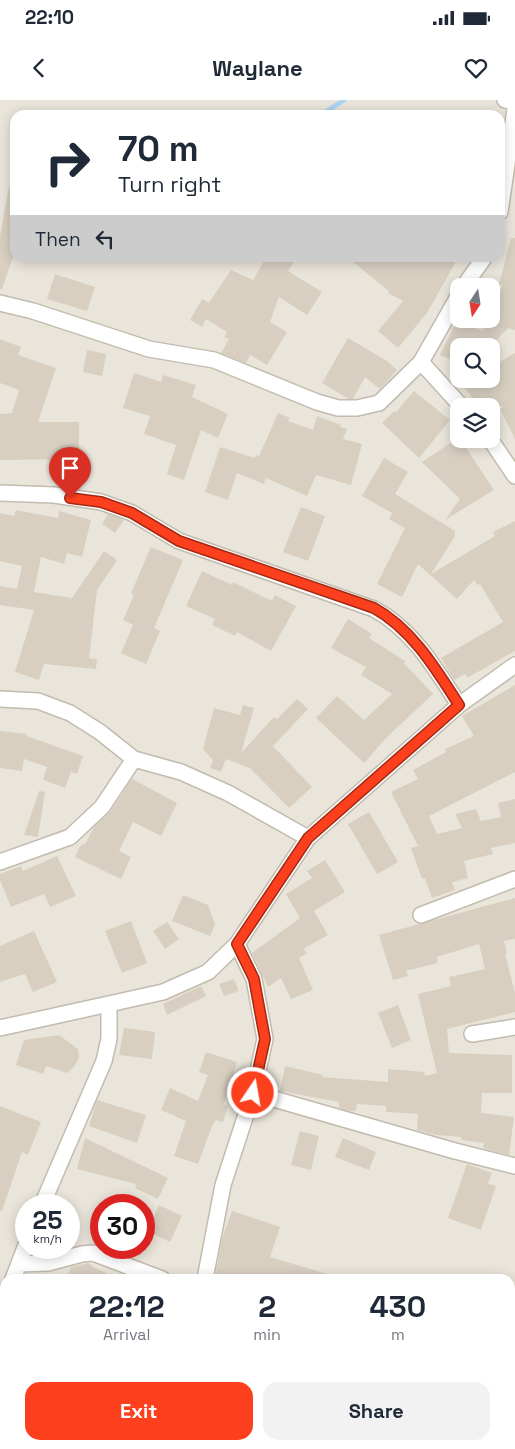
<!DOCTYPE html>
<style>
:root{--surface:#fff;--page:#f2f2f3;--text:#1f2937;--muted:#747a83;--accent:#fc3f1d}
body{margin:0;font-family:"Space Grotesk",sans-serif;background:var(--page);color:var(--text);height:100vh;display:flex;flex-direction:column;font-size:19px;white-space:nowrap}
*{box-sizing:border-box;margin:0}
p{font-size:16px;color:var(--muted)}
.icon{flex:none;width:28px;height:28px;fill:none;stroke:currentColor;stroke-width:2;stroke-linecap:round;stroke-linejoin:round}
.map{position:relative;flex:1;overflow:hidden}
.details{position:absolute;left:0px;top:1174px;width:515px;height:176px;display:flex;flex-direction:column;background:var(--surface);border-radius:15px 15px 0 0;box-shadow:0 2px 12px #0003}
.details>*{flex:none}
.hud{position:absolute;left:10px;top:10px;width:495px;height:152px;border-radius:15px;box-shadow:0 2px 12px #0003;background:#fff;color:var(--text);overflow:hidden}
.needle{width:32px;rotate:192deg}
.tools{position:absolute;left:450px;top:178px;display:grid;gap:10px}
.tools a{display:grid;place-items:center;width:50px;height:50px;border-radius:10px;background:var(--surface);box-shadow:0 2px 12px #0003;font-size:25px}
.speed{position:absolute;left:15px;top:1094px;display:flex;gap:10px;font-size:25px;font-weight:700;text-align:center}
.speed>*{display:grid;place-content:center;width:65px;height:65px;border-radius:50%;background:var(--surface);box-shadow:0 2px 12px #0003;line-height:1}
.speed small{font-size:12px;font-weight:400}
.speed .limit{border:8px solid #d22;background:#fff;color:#111}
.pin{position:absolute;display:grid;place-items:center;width:42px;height:42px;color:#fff;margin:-51px -21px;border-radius:50% 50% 50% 0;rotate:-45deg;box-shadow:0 0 5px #0007}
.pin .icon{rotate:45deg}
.me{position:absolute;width:55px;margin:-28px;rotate:12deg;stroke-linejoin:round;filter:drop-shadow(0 0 4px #0008)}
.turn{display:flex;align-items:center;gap:18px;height:105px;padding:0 25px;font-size:22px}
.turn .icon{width:65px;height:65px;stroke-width:2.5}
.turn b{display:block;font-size:35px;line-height:42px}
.then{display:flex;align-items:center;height:48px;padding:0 25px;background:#0003;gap:10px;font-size:19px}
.eta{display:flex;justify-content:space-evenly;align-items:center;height:85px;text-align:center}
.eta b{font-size:30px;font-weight:800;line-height:35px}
.button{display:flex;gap:10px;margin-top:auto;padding:10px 25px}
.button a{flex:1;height:58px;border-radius:15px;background:var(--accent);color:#fff;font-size:20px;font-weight:800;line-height:58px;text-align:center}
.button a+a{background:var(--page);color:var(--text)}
.status{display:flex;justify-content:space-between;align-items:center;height:35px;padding:0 25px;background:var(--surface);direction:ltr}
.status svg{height:14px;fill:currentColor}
header{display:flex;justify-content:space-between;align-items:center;height:65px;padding:0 25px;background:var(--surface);font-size:22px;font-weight:800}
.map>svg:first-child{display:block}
</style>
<div class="status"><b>22:10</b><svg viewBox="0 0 49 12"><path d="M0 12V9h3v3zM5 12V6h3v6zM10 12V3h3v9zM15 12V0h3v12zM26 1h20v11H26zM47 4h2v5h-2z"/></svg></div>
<header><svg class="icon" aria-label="back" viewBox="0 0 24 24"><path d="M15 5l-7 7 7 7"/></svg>Waylane<svg class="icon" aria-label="heart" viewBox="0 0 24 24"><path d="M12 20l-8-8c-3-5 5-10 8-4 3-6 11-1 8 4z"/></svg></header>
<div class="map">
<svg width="515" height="1349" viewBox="0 0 515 1349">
<rect width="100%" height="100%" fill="#f6f3ec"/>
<path fill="#eae5da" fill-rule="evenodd" d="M0,0H515V1349H0ZM15,15H500V158H15ZM459,186H491V219H459ZM459,246H491V279H459ZM459,306H491V339H459ZM26,1105H69V1148H26ZM101,1105H144V1148H101ZM5,1179H510V1345H5Z"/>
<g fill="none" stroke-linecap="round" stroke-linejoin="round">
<path stroke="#a9d4f2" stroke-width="4.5" d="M321,15L344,0"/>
</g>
<path fill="#d8cfc1" d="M9,86L15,87V151L2,189H0V136Z
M511,138H515V230L508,228L491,246H459V263L440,255L457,220L482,231L493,220L502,185L499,184Z
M266,158H296L288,171L322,192L307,215L279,197L270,222L287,232L267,265L250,255L246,263L221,253L229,239L224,237L227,232L206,219L202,227L190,220L202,199L209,203L231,170L253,180Z
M348,158H458L427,213L398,248L378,231L403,201L388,193L389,191Z
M55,174L95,187L87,211L47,199Z
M348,238L387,261L397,270L380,289L365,277L353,299H349L322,283Z
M0,239L21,247L18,255L56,268L38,322H79V359L0,360V314L12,313L19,290L0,283Z
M87,250L106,254L102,276L83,272Z
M515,253V339L500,309L504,306H478L464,286L476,279H491V267Z
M134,273L161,282L163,275L196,285L192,297L228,314L218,338L201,330L184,380L167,374L176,345L144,334L150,316L123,308Z
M414,291L450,320L419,358L382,323L394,311L396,312Z
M278,313L290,318L288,321L313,330L317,316L341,325L340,327L347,329L343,339L362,344L351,385L316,375L307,396L266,378L264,384L237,373L228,400L205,392L220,347L255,358L256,355L259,356Z
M459,337L494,390L445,420L460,399L422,362Z
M384,358L408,372L395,394L455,431V436L431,474L495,436L493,432L515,421V551L467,578L465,574L454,580L441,558L503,522L480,484L477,485L474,480L457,499L418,464L402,497L377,484L405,428L389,419L392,413L362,396Z
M301,407L325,416L308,461L283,452Z
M16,410L58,418L59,411L91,420L82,457L67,453L64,464L41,457L34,492L71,498L70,501L104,451L117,460L97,490L89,558L97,559L96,569L44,564L39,580L15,572L34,510L0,505V486L17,489L22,466L0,461V413L14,416Z
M108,414L124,420L115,433L102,424Z
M151,447L183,460L154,528L160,531L146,564L121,553L133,525L123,520L134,495L131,493Z
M202,471L232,485L233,482L272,501L275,495L296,506L271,551L237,532L235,536L212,525L215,519L186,506Z
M348,519L372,534L369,538L405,561L404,563L433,594L385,639L364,663L316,618L337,596L364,620L392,594L361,575L366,567L331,548Z
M515,585V672L429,716L437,734L462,728L455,714L476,709L481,721L501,717L498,703L515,699V743L491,748L493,754L464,761L468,778L452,782L455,790L432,798L425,778L422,779L411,748L418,746L391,692L418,679L413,670L446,652L445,649L474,636L462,616Z
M297,599L308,609L273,646L312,687L289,708L250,668L226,659L221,672L210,668L213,660L203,649L214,608L240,615L243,605L254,608L241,653L274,617L277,619Z
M0,631L27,634V636L83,656L77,674L71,672L65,688L43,680L47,667L24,659L22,671L0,668Z
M132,679L177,703L161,736L133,722L119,751L131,757L121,779L75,757L80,746L86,743L94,727L110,712Z
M39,691L45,692L38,737L24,735Z
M369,712L398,762L377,774L348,724Z
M57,756L76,796L50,807L44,794L11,807L0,780V774L21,766L23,771Z
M325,760L345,792L314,811L328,835L303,849L307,853L299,858L313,890L291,899L281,878L268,887L252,853L300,818L286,794L312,778L307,771Z
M183,795L208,805L215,825L210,836L172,821Z
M515,798V839L504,841L507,854H505L515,893V912L447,929L449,953L512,955V993H482L481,1013L514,1017L509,1055L483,1048L484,1043L461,1040V1037L436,1035L417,1030L418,1014L386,1012V1006L357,1004L356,1011L345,1010L339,1008V1002L280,991L285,966L323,975L322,977L388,982V969L424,972L425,976L437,973L418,894L451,886L449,877L485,869L479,844L437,857L438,863L406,871L408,876L393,880L379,835Z
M131,821L147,863L122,873L105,831Z
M167,822L179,839L165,849L153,831Z
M34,831L57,882L33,892L25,874L0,882V846Z
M234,879L239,891L224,896L219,884Z
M201,886L206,896L167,915L163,904Z
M398,905L411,940L392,948L378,913Z
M124,928L155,932L152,959L119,955Z
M59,935L78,949L79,958L74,967L67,973L46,966L43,974L16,965L24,940Z
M206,952L237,962L224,1004L228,1007L223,1022L216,1020L212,1026L198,1064L174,1056L186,1021L161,1010L170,988L198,1001L208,975L199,972Z
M97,1000L146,1015L137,1043L89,1026Z
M0,1006L41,1022L28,1055L22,1052L2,1111H0Z
M300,1031L319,1036L311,1070L291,1065Z
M85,1038L168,1078L158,1099L135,1088L136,1084L77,1069Z
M343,1038L376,1052L369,1070L335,1057Z
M467,1064L492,1073L488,1084L496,1086L481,1130L448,1118Z
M159,1105L182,1116L170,1142L147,1131Z
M232,1111L280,1127L270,1157L334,1176L333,1179L215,1178L222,1139Z
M88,1163L92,1165L91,1166L119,1179H66L71,1167Z"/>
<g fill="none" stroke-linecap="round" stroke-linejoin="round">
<g stroke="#c2bbae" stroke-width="18">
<path id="street" d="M505,0L515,2
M500,112L515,9
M464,186L484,158
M0,203L33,211L149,249L214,260L317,302L338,308H357L379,303L421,262L459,195
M421,262L461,306
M490,339L515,376
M0,393L54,395L101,402L132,413L179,441L374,509C412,529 436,569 459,605
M0,599L38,601L70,613L100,632L134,659L181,672L228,693L308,738
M0,762L70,737L102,707L134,659
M421,815L515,779
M0,928L163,892L208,872L237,844L308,738L459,605L515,565
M472,934L515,927
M253,993L455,1051L515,1066
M42,1105L104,961L109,939V905
M19,1164L48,1163L82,1154L93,1153L162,1179
M13,1179L26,1145
M205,1179L223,1085L253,993L265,939L254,879L237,844
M0,1214L5,1201"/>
</g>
<use href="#street" stroke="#fff" stroke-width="15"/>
</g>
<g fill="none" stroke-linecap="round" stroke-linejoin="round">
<g stroke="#a42913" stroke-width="12">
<path id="route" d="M70,398L101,402L132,413L179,441L374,508C412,529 436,569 459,605L308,738L237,844L254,879L265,939L253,993"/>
</g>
<use href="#route" stroke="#fc3f1d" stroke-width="9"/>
</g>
</svg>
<div class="tools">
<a><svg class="needle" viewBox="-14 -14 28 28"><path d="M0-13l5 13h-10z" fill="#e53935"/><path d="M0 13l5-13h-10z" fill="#747a83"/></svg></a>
<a><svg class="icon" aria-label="search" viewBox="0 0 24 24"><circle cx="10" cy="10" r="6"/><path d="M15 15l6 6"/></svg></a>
<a><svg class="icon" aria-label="layers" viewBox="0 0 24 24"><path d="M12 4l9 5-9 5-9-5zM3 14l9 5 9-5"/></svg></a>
</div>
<div class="speed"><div>25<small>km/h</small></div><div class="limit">30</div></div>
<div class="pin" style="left:70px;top:398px;background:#d93025"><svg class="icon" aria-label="arrive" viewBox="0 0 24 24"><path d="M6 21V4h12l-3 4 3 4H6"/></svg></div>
<svg class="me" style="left:253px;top:993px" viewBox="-20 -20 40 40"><circle r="17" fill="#fc3f1d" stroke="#fff" stroke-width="3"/><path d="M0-11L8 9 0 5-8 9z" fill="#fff"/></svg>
<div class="hud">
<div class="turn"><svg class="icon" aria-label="right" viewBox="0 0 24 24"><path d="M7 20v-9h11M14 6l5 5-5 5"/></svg><div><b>70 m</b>Turn right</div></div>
<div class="then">Then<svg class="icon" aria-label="left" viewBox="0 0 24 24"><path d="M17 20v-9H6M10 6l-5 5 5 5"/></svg></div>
</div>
<section class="details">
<div class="eta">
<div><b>22:12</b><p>Arrival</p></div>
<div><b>2</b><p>min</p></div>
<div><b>430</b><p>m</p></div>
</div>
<div class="button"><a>Exit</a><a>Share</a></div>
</section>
</div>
